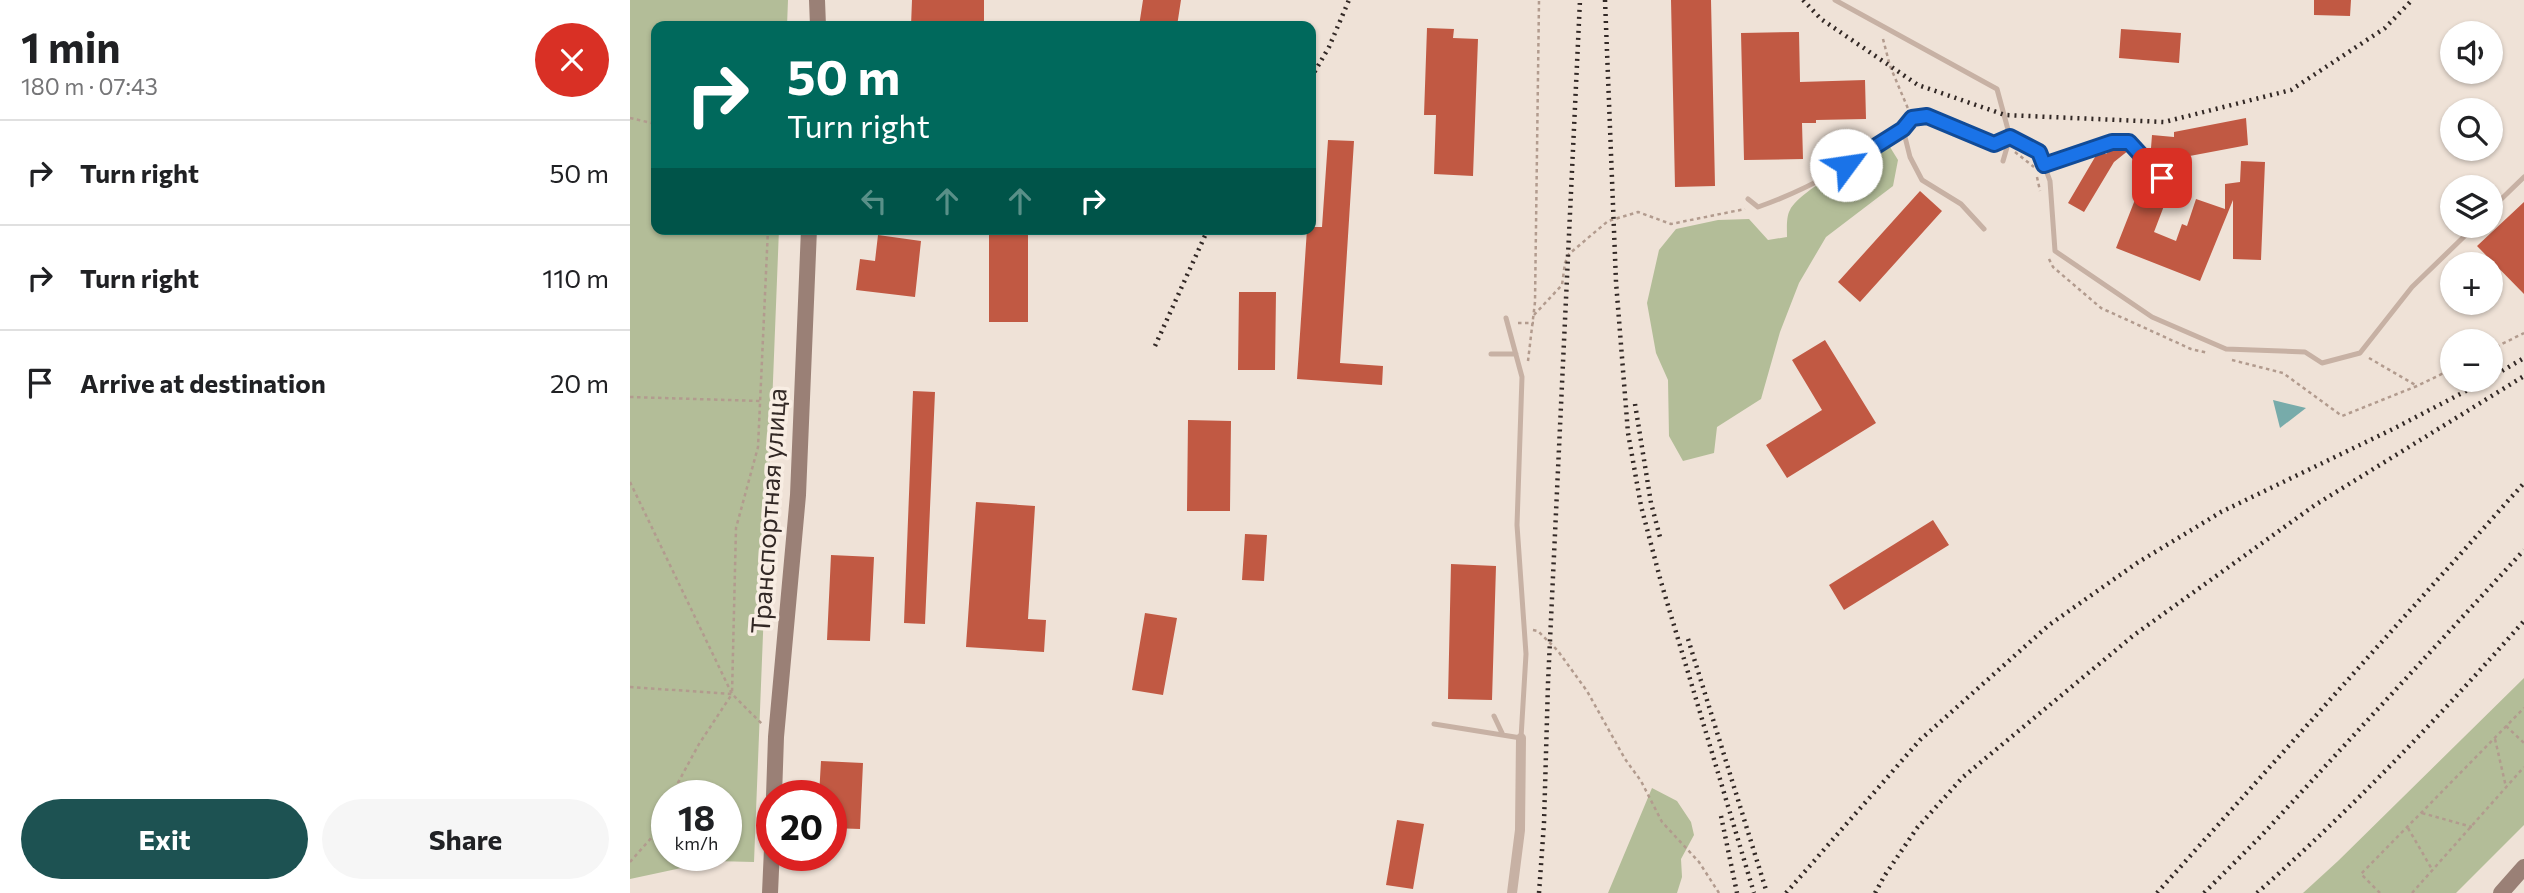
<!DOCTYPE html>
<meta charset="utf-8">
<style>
:root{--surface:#fff;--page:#f6f6f6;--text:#202124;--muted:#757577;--line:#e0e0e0;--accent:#1d5252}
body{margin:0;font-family:Commissioner,sans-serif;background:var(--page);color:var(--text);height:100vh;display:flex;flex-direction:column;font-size:26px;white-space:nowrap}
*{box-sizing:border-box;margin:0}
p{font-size:23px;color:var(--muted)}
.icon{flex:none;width:38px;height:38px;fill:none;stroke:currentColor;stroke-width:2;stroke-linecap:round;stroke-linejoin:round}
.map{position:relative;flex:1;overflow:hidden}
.drawer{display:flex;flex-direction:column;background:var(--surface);width:630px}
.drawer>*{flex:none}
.banner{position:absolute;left:21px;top:21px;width:665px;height:214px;border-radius:14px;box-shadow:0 2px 5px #0004;background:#00695c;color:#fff;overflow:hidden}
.controls{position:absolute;left:1810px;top:21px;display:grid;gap:14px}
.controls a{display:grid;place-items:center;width:63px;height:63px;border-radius:50%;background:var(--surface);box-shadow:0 2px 5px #0004;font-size:35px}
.speed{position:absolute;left:21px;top:780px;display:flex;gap:14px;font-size:35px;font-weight:700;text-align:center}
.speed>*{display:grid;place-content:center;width:91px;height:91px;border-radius:50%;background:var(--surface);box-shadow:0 2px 5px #0004;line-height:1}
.speed small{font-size:18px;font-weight:400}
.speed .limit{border:10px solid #d22;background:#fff;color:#111}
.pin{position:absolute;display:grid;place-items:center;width:60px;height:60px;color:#fff;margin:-30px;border-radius:14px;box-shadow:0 4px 10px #0006}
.me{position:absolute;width:77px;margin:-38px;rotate:59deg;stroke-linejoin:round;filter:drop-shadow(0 0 5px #0008)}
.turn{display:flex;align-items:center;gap:24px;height:147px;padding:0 21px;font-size:32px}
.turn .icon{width:91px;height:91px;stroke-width:2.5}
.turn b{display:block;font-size:49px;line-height:60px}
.lanes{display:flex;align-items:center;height:66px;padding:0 21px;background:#0003;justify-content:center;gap:35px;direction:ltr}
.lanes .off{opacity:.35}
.round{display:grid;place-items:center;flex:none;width:74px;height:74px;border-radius:37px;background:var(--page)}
.summary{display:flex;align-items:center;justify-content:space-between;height:119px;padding:0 21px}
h1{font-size:42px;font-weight:700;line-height:52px}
.action{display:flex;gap:14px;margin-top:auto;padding:14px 21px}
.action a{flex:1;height:80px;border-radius:42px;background:var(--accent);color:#fff;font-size:28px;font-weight:700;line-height:80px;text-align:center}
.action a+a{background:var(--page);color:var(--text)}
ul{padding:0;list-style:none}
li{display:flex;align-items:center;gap:21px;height:105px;padding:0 21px;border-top:2px solid var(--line)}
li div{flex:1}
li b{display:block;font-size:26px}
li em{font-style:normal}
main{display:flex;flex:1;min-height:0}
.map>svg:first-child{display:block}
</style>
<main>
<section class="drawer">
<div class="summary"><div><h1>1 min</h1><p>180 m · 07:43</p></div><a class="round" style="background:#d93025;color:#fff"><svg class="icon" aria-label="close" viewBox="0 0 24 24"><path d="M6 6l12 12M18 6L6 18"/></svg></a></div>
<ul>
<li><svg class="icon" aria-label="right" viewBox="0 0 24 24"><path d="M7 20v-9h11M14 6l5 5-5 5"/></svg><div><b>Turn right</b></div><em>50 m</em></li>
<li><svg class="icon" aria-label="right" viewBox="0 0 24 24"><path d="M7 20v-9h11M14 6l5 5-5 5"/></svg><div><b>Turn right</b></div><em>110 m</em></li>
<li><svg class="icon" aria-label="arrive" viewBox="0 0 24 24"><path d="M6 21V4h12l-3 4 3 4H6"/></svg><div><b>Arrive at destination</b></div><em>20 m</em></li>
</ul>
<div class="action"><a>Exit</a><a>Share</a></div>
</section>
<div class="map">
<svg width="1894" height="893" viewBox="0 0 1894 893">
<rect width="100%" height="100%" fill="#efe2d7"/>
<path fill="#b3bd98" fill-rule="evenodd" d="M0,0H158L157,26H26V229H149L124,862L84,861L0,879ZM37,796H96V856H37Z
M1260,147L1268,160L1263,186L1196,237L1169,283L1150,332L1131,399L1087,427L1084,453L1053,461L1039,436L1038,380L1026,353L1017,303L1029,250L1046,229L1088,220L1119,219L1138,240L1157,237C1157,229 1156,217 1160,210C1172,187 1236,159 1260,147Z
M1894,678V825L1826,893H1673L1708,861Z
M1022,788L1047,801L1061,822L1064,835L1051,859L1052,877L1047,893H978Z"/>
<path fill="#77abaa" d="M1643,400L1676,408L1650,428Z"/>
<path fill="#c15943" d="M282,0H354V26H281Z
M513,0H551L547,26H509Z
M1041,0H1081L1085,186L1045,187Z
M1684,0H1721L1720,16L1684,15Z
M797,28L824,29L823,38L848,39L843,176L804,174L806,115H794Z
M1491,29L1551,33L1549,63L1489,58Z
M1169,32L1170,82L1235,80L1236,119L1186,120V123H1172L1173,159L1114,160L1111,33Z
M1616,118L1618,145L1549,158L1546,149L1521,148L1522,135L1544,137V132Z
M698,140L724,141L710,363L753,366L752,385L667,379L677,229H681V227H692Z
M1485,147H1494L1499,150L1484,162L1454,212L1438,203L1468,152L1476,154Z
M1611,161L1635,162L1631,260L1603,259V200L1570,281L1486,248L1510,187L1537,198L1524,232L1546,241L1552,224L1557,226L1566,199L1595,209V184L1610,182Z
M1290,191L1312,211L1230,302L1208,282Z
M1894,202V294L1847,246Z
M359,229H398V322H359Z
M248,235L291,241L285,297L226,290L230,259L245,261Z
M609,292H646L645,370H608Z
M1195,340L1246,423L1157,478L1136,445L1192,410L1162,360Z
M283,391L305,392L295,624L274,623Z
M558,420L601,421L600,511H557Z
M346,502L405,506L398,619L416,620L414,652L336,647Z
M1303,520L1319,545L1214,610L1199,585Z
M615,534L637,535L634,581L612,580Z
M201,555L244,557L240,641L197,640Z
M821,564L866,566L862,700L818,699Z
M515,613L547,618L533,695L502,690Z
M191,761L233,763L230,829L201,828V796H189Z
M767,820L794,824L783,889L756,885Z"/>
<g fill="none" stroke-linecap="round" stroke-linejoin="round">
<path stroke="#b29b8e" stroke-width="2.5" stroke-dasharray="3.5 3.5" stroke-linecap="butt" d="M1253,39L1260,66L1279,111
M0,118L26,124
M1385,152L1404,167
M1407,177L1410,191
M1419,259L1423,267L1471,308L1561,349L1578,353
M904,315L932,285L935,263L939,254L978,221L1008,212L1041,224L1115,209
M888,323H904
M1860,350L1894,333
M1739,358L1787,386
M1602,360L1653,373L1712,416L1787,386L1822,369
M898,361L905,302L909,0
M0,397L130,401
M0,482L102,694L133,725
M903,630L908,631L928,651L957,691L995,759L1011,781L1032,822L1069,862L1089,893
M0,687L102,694L106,528L128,447L138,229
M1876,726L1894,743
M1865,739L1876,787
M43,796L44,790L69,744L102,694
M1792,813L1842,827
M1778,828L1803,871
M0,862L37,820
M1750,893L1731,874L1894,708
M1782,893L1894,767"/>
<path stroke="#c7b1a4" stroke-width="5" d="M1205,0L1367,89L1380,137L1409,151L1420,181L1425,251L1522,317L1596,349L1675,352L1692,363L1730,353L1782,287L1845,226
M1273,129L1280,157L1292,180L1331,204L1354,229
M1373,161L1380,137
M1414,165L1482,142H1499L1546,195
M1118,199L1128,207C1174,191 1217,167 1258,139C1270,130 1282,114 1299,117C1321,120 1343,136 1364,144L1380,137
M1860,210L1894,177
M861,354H886
M864,716L873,735
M804,724L891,738L896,654L887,525L892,377L876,318"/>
<path stroke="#c7b1a4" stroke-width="10" d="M882,893L890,830L891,738"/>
<path stroke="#9a8076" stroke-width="16" d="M187,0L188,26
M144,796L146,737L168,495L179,229
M140,893L142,848
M1871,893L1894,867"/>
<path stroke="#322825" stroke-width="4.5" stroke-dasharray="2 5" stroke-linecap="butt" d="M975,0L986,282L998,433L1011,506L1031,582L1124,893
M1173,0L1191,19L1288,85L1375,115L1534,122L1661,90L1755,28L1782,0
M681,78L699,47L719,0
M525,346L578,229
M1860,378L1894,358
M1005,404L1021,503L1031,541
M1058,639L1137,893
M1091,816L1107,893
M909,893L914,823L918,683L950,0
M1156,893L1290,740L1419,625L1507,563L1591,512L1765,428L1857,380
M1245,893L1255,875L1287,828L1333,777L1504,635L1685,505L1894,376
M1527,893L1894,483
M1574,893L1632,835L1894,550
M1627,893C1723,808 1809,717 1894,621"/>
</g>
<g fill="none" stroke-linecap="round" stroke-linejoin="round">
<g stroke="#114b97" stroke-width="18">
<path id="route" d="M1216,165L1273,129L1282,118L1297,116L1364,144L1380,137L1409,152L1414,165L1482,142H1499L1532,178"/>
</g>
<use href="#route" stroke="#1a73e8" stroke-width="12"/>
</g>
<g text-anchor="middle" stroke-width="7" stroke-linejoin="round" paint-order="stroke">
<g font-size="26" fill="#322825" stroke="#f8ede3">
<text transform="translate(139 511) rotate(-86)" y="9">Транспортная улица</text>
</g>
</g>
</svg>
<div class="controls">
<a><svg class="icon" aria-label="sound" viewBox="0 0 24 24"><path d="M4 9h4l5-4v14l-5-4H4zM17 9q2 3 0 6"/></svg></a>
<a><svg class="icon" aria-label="search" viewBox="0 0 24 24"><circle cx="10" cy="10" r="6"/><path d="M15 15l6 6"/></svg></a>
<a><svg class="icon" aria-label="layers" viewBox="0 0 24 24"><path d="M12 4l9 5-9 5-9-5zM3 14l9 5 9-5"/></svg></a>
<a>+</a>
<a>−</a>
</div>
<div class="speed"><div>18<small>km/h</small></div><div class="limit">20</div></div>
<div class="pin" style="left:1532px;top:178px;background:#d93025"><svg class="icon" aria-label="arrive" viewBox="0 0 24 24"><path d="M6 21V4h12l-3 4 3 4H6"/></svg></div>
<svg class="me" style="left:1216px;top:165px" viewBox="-20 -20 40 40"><circle r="19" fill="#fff"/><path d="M0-13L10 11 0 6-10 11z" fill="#1a73e8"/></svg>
<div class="banner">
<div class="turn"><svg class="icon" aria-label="right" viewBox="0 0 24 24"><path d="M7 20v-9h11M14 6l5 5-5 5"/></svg><div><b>50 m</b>Turn right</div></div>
<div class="lanes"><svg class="icon off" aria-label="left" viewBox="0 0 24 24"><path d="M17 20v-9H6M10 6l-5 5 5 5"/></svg><svg class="icon off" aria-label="ahead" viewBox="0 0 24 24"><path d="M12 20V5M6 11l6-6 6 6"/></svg><svg class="icon off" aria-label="ahead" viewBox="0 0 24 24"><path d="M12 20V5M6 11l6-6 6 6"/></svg><svg class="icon" aria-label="right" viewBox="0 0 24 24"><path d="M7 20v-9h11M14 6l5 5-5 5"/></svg></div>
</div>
</div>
</main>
